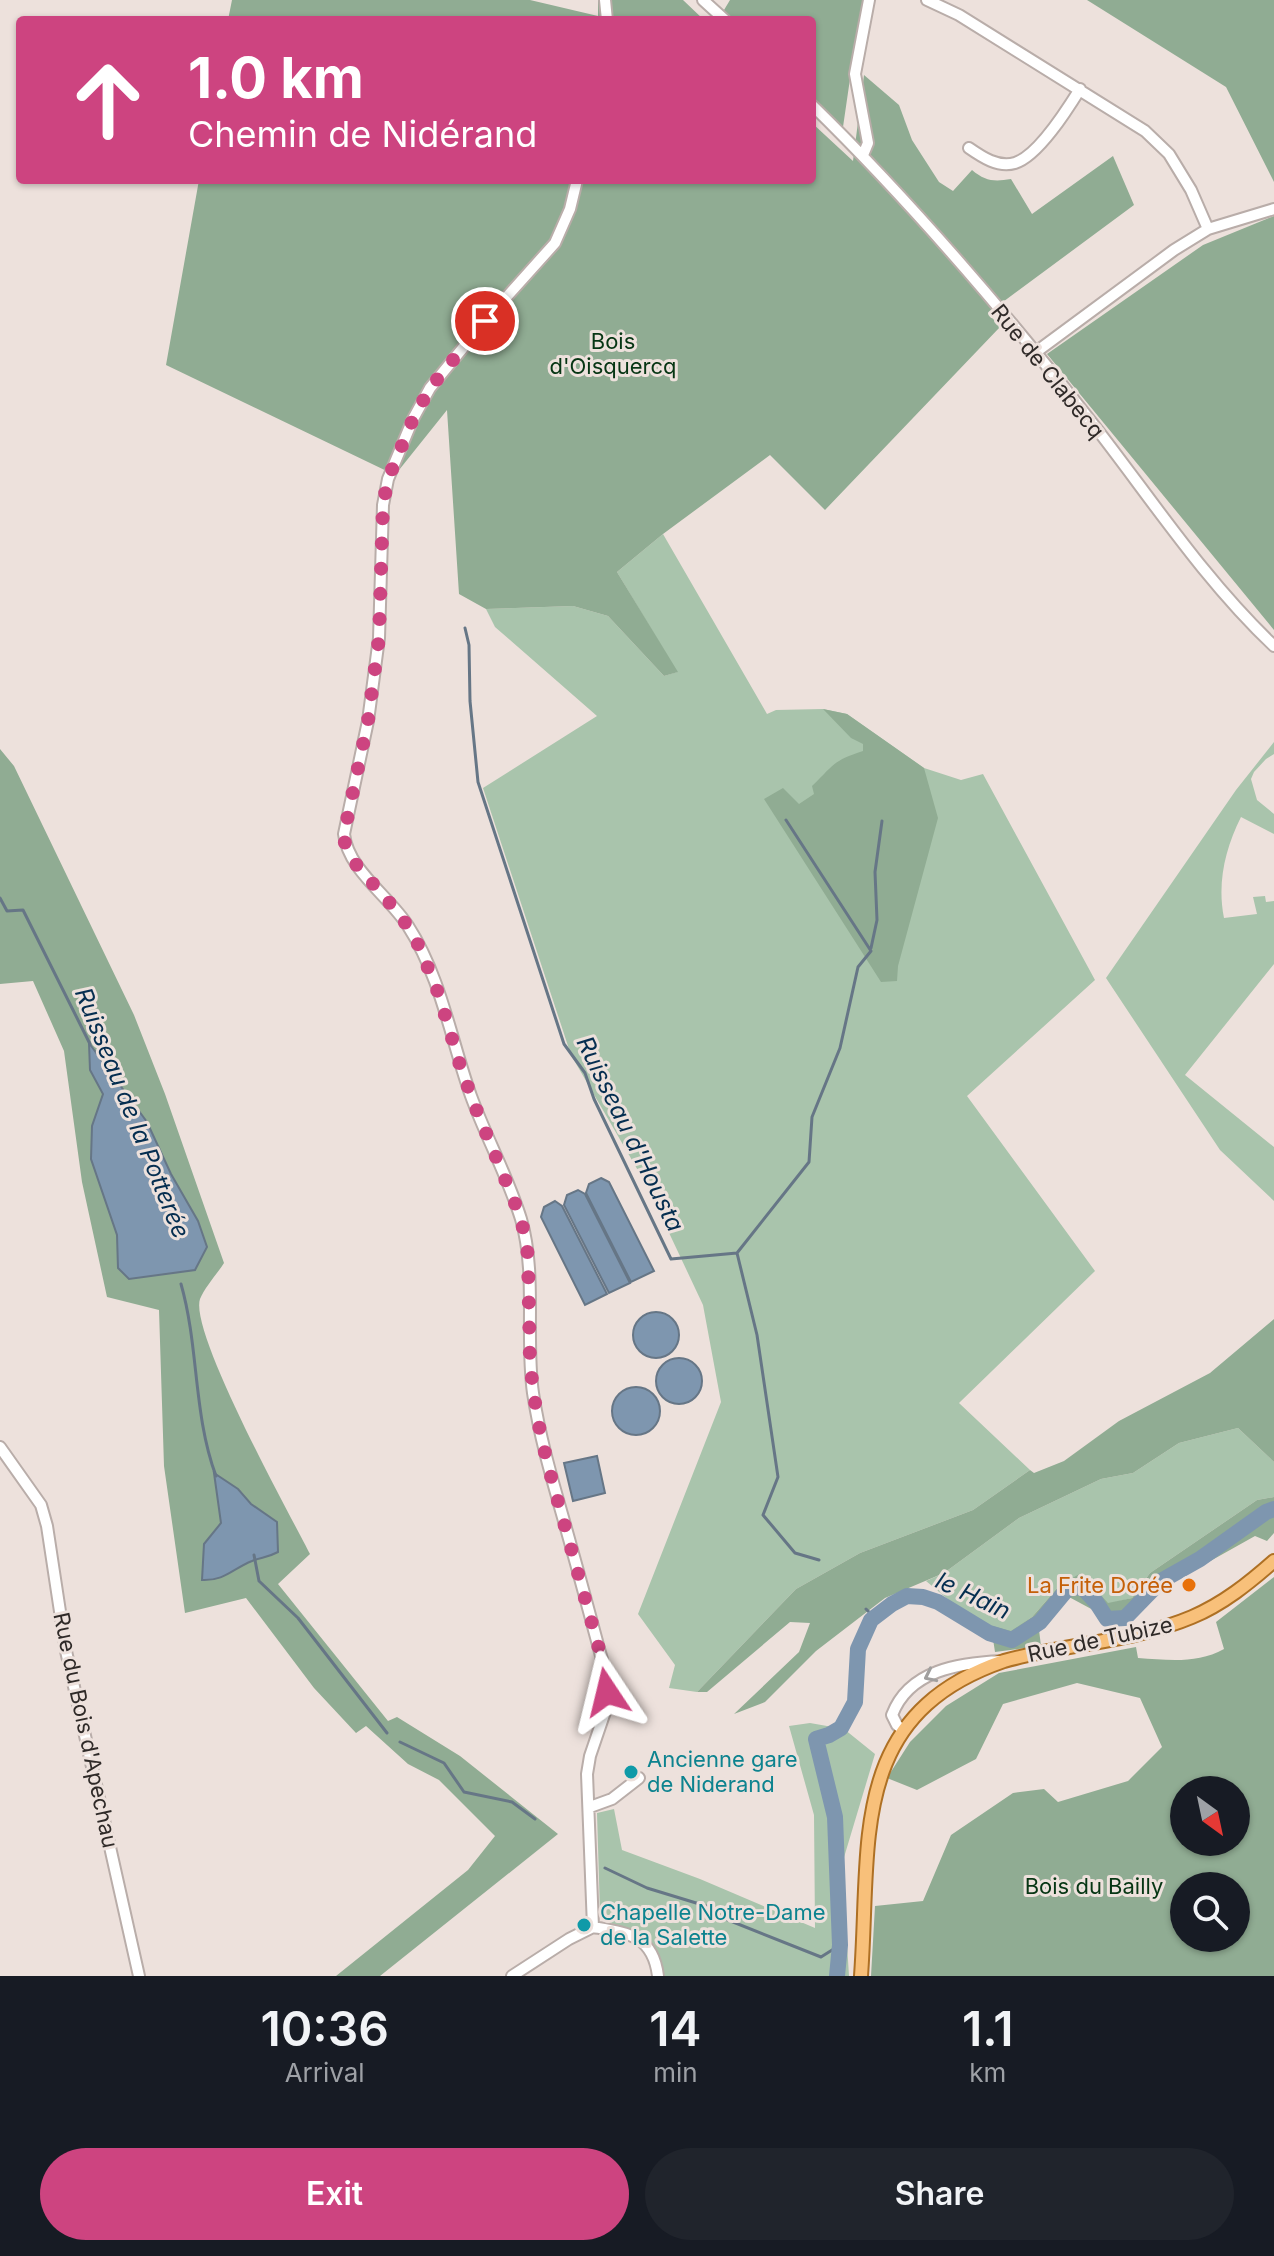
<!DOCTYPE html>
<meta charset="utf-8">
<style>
:root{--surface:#171b24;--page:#20242c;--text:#f1f3f6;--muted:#9ea1a6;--accent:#cd4480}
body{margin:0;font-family:Inter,sans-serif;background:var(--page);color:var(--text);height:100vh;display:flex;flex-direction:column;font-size:30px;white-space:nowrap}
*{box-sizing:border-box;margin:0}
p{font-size:26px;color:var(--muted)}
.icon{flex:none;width:44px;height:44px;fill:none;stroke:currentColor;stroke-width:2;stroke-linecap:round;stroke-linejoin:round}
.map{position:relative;height:1976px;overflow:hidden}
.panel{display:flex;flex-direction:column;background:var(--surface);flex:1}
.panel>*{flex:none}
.top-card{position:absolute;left:16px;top:16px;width:800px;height:168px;border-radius:8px;box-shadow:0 2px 6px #0004;background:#cd4480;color:#fff;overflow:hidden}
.needle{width:52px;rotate:147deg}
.tools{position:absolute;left:1170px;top:1776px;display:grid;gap:16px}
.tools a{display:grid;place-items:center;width:80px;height:80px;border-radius:50%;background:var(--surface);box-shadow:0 2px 6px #0004;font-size:40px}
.pin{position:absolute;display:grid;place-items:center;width:68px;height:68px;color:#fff;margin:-34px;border:4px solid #fff;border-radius:50%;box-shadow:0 2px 8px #0007}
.me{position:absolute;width:88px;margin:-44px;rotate:350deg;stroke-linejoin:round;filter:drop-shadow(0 0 6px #0008)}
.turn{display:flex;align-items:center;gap:28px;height:168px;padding:0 40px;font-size:36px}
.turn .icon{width:104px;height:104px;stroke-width:2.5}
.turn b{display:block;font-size:56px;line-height:68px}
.eta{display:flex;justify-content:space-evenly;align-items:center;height:136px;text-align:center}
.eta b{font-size:48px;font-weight:600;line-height:56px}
.cta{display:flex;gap:16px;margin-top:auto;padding:16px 40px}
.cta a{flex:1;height:92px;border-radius:48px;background:var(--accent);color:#fff;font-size:32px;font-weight:600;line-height:92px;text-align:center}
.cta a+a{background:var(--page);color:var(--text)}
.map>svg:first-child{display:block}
</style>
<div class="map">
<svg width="1274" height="1976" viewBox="0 0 1274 1976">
<rect width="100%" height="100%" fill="#ede1dc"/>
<path fill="#a9c4ac" d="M663,534L767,714L776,710L823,709L847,714L924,768L961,780L983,774L1095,980L967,1096L1095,1271L959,1403L1030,1470L973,1510L860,1553L796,1589L697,1692L669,1688L675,1665L638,1614L721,1402L703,1305L647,1186L571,1055L483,788L597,716L495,627L486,609L573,606L608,616L664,676L677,672L617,572Z
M1274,742V754L1266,759L1254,772L1251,779L1257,800L1274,814V834L1241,817C1225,849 1217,883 1224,918L1257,914L1253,897L1265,896L1266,902L1274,901V964L1185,1075L1274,1147V1201L1220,1150L1106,978L1236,790Z
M1238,1428L1274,1462V1497L1257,1500L1150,1573L1132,1598L1108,1604L1059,1586L1032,1617L1011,1632L974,1621L926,1581L944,1573L1019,1518L1101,1479L1133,1473L1179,1443Z
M810,1723L844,1729L875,1754L842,1864L849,1976H664C661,1958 656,1943 639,1933C622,1923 617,1933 600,1913L597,1813L614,1809L622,1850L700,1879L815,1928L814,1815L789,1726Z"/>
<path fill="#90ac93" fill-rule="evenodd" d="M232,0H530L598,16V0H683L704,20H228Z
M730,0H869L851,72L843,127L812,98V20H727L721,15Z
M1087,0H1274V182L1226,87Z
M864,75L899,105L912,140L939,182L953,191L972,170C985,181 994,182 1011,179L1032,214L1113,156L1134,205L988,313L1000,327L825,510L770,455L663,534L617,572L678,672L664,676L608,616L573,606L486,609L459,594L447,410L395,475L166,365L199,180H812V123L853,161Z
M1274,216V630L1047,354L1203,245Z
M823,709L847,714L924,768L938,818L898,966L897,981L881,982L764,799L783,788L799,804L814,794L812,786C834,765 832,761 863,751V744L851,738Z
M0,749L14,766L134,1015L165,1094L224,1263C217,1274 205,1287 200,1299C189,1332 290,1515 310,1554L278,1584L388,1721L397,1717L460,1756L558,1834L380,1976H336L468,1870L495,1836L439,1780L408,1764L366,1726L356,1733L314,1688L246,1598L185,1613L164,1466L159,1310L107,1297L82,1182L64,1051L33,981L0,984Z
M1274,1319V1462L1238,1428L1179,1443L1133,1473L1101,1479L1019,1518L944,1573L885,1598L816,1651L765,1702L734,1714L799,1652L810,1623L790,1622L707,1692H697L796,1589L860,1553L973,1510L1030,1470L1034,1473L1064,1461L1119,1421L1210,1373Z
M1274,1497V1533L1267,1541L1255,1536L1205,1564L1170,1580L1153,1594L1137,1615L1108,1618L1069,1597L1039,1630L1041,1646L995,1652L993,1639L978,1633L974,1621L1011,1631L1032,1617L1059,1586L1081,1573L1108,1603L1132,1598L1150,1573L1257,1500Z
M1274,1577V1976H871L875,1906L923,1901L951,1835L1013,1793L1044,1789L1058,1802L1128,1781L1162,1747L1140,1698L1077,1683L1003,1704L976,1759L917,1790L887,1778L910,1742L946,1706L999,1673L1136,1647L1138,1658C1168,1660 1197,1664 1224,1649L1216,1622ZM1184,1790H1236V1842H1184ZM1184,1886H1236V1938H1184Z"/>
<path fill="#7e96af" stroke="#667686" stroke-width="2" d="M89,1043L147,1122L171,1174L198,1221L207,1247L195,1270L129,1279L118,1268L117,1235L91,1159L92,1126L103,1094L90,1070Z
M601,1178L609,1182L654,1271L631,1282L586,1193L589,1184Z
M578,1190L585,1194L630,1283L609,1293L564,1205L567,1195Z
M555,1201L562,1206L607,1294L585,1305L541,1217L544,1207Z
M633 1335a23 23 0 1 1 46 0a23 23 0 1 1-46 0Z
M656 1381a23 23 0 1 1 46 0a23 23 0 1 1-46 0Z
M612 1411a24 24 0 1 1 48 0a24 24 0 1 1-48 0Z
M597,1456L605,1493L573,1501L564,1463Z
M214,1473L238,1489L251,1504L277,1522L278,1552C267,1558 261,1557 252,1561C232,1569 225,1581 202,1580L204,1544L221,1523Z"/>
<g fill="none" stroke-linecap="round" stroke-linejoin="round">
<path stroke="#667686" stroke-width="3" d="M465,628L469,645L470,701L478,782L564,1044L585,1073L594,1099L671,1259L737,1253L757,1335L778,1477L763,1515L795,1553L819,1560
M0,898L7,911L23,910L90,1044
M871,948L877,920L875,872L882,821
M737,1253L809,1162L812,1117L840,1048L858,967L871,951L786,820
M181,1284C199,1347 193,1414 216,1476
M254,1555L259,1581L298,1618L387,1733
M866,1609L875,1618
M400,1742L444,1763L464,1792L512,1802L535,1819
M605,1868L647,1888L706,1906L718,1916L821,1957L840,1945"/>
<path stroke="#7e96af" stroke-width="16" d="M837,1976L840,1945L835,1817L816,1739L829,1735L841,1728L855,1702L858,1649L871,1620L892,1604L907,1596L923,1597L938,1602L989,1633L1012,1640L1040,1622L1069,1587L1083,1588L1096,1602L1107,1619L1125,1618L1161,1581L1200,1559L1266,1512L1274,1509"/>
<g stroke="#b9ada9" stroke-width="14">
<path id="minor" d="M605,0L607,20
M703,0L725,20
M927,0L959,15L1145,131L1169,154L1191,190L1208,229
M812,105C908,199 999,305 1082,410C1145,489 1200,576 1274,646
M969,148C982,157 998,168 1015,163C1038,156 1067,110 1080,89
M863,155L868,143L855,74L869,0
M577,180L570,209L555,243L485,321L430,388L413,419L388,479L383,505L379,638L368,721L344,834C348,870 389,896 408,926C441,977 451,1040 471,1096C486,1137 508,1177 521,1219C537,1274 525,1337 533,1393C541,1446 557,1495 571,1546C583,1588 594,1631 606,1674V1709L590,1756L587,1774L593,1927
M1036,352L1174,250L1208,229L1274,209
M0,1447L41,1505L47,1526L66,1651L139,1976
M903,1730L897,1725L892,1715C909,1670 959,1663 1002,1661
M590,1807L612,1799L639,1778
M593,1927C628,1933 653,1935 658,1976
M512,1976L569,1939L593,1927"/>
</g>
<g stroke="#ae7024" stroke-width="16">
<path id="major" d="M861,1976C871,1842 847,1715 1004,1661C1065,1644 1133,1642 1192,1617C1223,1604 1249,1583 1274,1561"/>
</g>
<use href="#minor" stroke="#fff" stroke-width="10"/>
<use href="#major" stroke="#f8c07a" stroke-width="12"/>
</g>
<defs><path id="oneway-chevron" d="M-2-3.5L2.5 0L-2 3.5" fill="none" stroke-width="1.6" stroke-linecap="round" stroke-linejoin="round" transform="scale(2)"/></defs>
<use stroke="#a19f9e" href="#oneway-chevron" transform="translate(930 1676) rotate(154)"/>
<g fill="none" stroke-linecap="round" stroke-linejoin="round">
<path stroke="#cd4480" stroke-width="14" stroke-dasharray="0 25.2" d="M485,321L430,388L413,419L388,479L383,505L379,638L368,721L344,834L345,844L354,862L401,916L419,946L439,995L459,1062L474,1104L521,1218L528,1255L530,1364L537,1417L547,1462L606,1674L607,1692"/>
</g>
<circle fill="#e8710a" stroke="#ede1dc" stroke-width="3" cx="1189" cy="1585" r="8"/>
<g fill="#0f9aa8" stroke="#ede1dc" stroke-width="3">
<circle cx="631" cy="1772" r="8"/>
<circle cx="584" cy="1925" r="8"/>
</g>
<g text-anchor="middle" stroke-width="6" stroke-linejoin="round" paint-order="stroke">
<g font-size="22" fill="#073614" stroke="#ede1dc">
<text x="613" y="349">Bois<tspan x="613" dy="25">d'Oisquercq</tspan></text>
<text x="1094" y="1894">Bois du Bailly</text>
</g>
<g font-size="22" fill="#2f2a28" stroke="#ede1dc">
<text transform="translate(1048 371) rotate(51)" y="8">Rue de Clabecq</text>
<text transform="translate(1100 1639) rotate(-12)" y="8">Rue de Tubize</text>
<text transform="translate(86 1730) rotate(78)" y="8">Rue du Bois d'Apechau</text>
</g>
<g font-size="22" fill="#c56008" stroke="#ede1dc" text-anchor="end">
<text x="1173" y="1593">La Frite Dorée</text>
</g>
<g font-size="22" fill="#0d838f" stroke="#ede1dc" text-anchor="start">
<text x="647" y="1767">Ancienne gare<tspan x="647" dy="25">de Niderand</tspan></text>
<text x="600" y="1920">Chapelle Notre-Dame<tspan x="600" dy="25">de la Salette</tspan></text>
</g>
<g font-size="24" font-style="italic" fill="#052e50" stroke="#ede1dc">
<text transform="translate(132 1113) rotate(68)" y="8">Ruisseau de la Potterée</text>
<text transform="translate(630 1134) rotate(64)" y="8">Ruisseau d'Housta</text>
<text transform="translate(973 1596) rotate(25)" y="8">le Hain</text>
</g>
</g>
</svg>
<div class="tools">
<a><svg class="needle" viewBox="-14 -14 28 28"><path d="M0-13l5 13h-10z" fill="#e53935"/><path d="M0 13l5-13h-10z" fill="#9ea1a6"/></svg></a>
<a><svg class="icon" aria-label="search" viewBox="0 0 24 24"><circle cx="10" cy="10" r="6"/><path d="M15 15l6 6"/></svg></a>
</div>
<div class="pin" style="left:485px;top:321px;background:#d93025"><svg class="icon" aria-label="arrive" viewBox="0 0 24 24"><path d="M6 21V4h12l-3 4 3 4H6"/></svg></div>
<svg class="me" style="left:607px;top:1692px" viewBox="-20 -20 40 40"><path d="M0-17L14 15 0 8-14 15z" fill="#cd4480" stroke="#fff" stroke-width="4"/></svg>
<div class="top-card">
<div class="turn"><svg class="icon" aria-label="ahead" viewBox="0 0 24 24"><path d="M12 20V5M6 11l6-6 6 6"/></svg><div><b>1.0 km</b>Chemin de Nidérand</div></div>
</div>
</div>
<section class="panel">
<div class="eta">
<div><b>10:36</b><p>Arrival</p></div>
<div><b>14</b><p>min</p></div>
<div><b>1.1</b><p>km</p></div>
</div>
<div class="cta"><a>Exit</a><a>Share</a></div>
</section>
